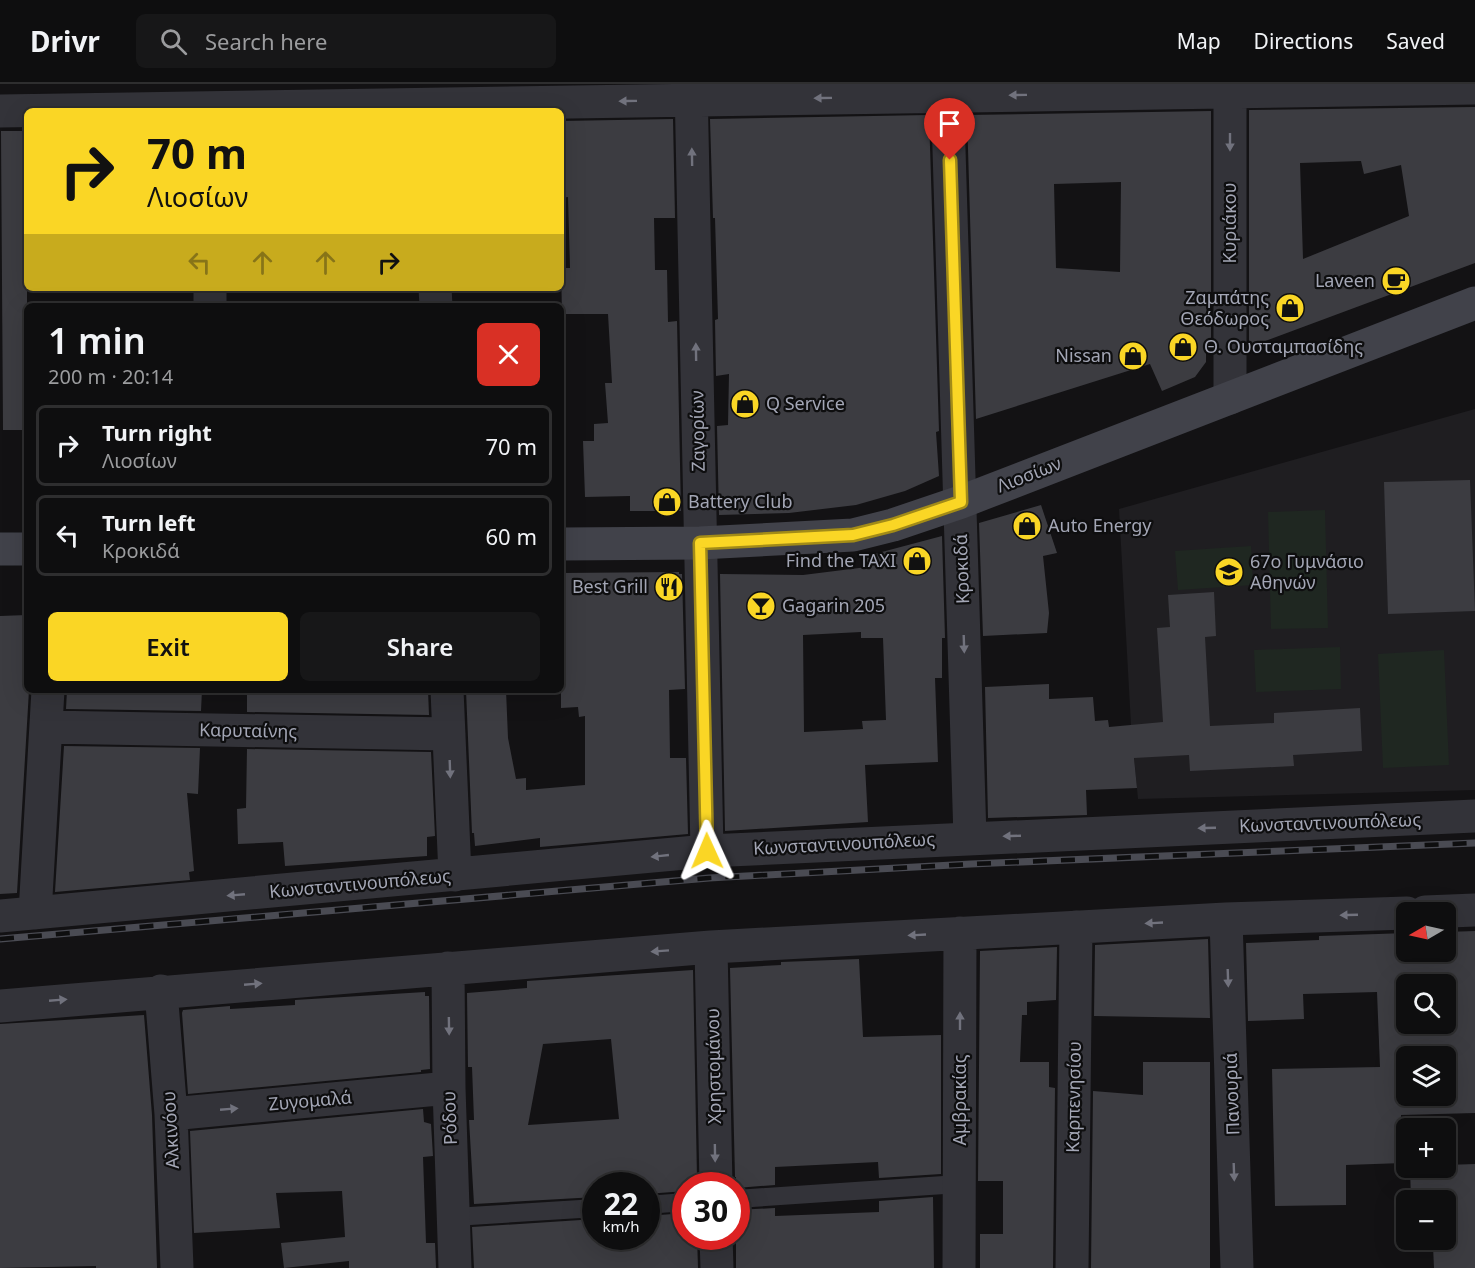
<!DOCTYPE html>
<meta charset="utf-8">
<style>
:root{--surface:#0e0e0f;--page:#171718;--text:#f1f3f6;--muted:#9b9c9e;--line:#2e2e2f;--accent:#fad625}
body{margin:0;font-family:"Noto Sans",sans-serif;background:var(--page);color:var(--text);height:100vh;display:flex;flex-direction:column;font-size:22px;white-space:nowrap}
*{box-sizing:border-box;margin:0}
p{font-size:20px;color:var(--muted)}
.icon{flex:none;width:33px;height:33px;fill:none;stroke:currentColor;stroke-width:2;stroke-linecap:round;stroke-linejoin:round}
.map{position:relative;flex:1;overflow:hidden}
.drawer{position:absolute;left:24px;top:219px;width:540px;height:390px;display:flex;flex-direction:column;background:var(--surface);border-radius:9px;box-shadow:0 6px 24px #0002,0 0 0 2px var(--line)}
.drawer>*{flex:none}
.guide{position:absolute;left:24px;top:24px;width:540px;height:183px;border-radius:9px;box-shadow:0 6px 24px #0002,0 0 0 2px var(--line);background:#fad625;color:#111;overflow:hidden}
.needle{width:39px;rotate:261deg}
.buttons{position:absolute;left:1396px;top:818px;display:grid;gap:12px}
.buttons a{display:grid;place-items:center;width:60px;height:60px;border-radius:9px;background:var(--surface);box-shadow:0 6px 24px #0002,0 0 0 2px var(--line);font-size:30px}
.speed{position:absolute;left:582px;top:1088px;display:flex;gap:12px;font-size:30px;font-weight:700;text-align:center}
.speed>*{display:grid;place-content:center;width:78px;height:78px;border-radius:50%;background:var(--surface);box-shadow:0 6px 24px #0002,0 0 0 2px var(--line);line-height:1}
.speed small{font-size:15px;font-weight:400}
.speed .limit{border:9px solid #d22;background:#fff;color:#111}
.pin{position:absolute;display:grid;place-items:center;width:51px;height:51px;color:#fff;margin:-62px -26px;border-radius:50% 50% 50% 0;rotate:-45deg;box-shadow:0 0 6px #0007}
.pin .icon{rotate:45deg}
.me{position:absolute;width:66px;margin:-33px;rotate:359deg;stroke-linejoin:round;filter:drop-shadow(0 0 4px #0008)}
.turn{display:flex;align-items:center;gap:21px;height:126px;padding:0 24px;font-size:27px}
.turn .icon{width:78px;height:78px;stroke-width:2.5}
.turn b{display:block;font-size:42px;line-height:51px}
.lanes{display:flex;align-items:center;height:57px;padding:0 24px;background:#0003;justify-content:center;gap:30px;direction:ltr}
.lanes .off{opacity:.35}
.round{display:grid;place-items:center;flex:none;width:63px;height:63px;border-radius:9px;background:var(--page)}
.summary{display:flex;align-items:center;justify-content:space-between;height:102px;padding:0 24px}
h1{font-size:36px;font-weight:600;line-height:45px}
.primary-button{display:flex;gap:12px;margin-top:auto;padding:12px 24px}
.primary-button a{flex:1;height:69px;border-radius:9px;background:var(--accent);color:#111;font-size:24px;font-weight:600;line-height:69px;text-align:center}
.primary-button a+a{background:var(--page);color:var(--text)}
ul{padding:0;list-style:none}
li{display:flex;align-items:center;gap:18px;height:81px;margin:0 12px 9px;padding:0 12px;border:3px solid var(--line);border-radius:9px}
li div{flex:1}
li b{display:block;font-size:22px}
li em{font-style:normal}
header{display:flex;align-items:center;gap:36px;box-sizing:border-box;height:84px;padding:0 30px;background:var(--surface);border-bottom:2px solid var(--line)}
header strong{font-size:28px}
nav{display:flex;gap:33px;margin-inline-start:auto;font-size:21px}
.search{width:420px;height:54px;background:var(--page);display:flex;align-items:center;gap:15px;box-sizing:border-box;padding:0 21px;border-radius:9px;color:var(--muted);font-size:22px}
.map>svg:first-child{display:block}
</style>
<header>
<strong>Drivr</strong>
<div class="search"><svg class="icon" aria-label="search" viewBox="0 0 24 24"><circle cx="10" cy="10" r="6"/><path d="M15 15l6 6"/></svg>Search here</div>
<nav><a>Map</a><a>Directions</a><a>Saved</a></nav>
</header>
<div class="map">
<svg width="1475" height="1184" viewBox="0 0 1475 1184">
<rect width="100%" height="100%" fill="#131214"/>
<path fill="#1f1e21" d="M1475,325V706L1138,715L1131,641L1119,425Z"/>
<path fill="#1f2721" d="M1325,426L1328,544L1271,545L1268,428Z
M1251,462L1253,501L1178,506L1175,467Z
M1340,563L1341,605L1256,608L1254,566Z
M1444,566L1449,681L1383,684L1378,570Z"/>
<path fill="#3c3c41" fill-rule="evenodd" d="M1475,23V179L1260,259L1249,260V26ZM1361,77L1364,90L1401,81L1409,132L1303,175L1300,79Z
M1211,27V262L1206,263V278L1195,293L1162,307L1150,280L976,335L967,31ZM1121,98L1120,188L1056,184L1054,100Z
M929,31L939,347L936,348L939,392L905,407L856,421L789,429L719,431L717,342L728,341L729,290L716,292L715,236L718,235L715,134H713L710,35Z
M673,35L675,134H654L655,186H667L668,238L677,237L681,427H630V412L585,413L583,357H594V340L608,339L605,299H612L608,230H562L561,184H570L568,113L561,114V37Z
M1,47H27V346H3Z
M1470,396L1475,527L1388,530L1384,398Z
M1041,421L1057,469L1043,472L1049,529L1047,549L983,552L979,439Z
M942,452L945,554H942V594H935L938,678L865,681L868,738L725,747L720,490L803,491L867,483L863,473ZM861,548V554H883L886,636L862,637L863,645L804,648L803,551Z
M679,488V490H682L685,605L669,606L670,674H686L688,750L540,763V754L475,762L474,749H472L466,606H506L508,654L516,695L526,694V706L585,701V632L579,633L578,623L561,624V489Z
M1214,508L1216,552L1205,553L1210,642L1274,639V629L1360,624L1362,667L1293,671L1294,682L1190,687L1189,671L1134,674L1137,704L1086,706L1087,731L988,734L985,603L1049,600V615L1093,613L1095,637L1108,636L1109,643L1163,638L1157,544L1170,543L1168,511Z
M27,531V606H29L17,809L0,810V532Z
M67,606H202L201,627L66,625Z
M247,606H428L429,631L247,628Z
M64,662L200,664L198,710L187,709L194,787L189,788L190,796L55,808Z
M247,665L431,668L435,752L427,753V772L285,782L283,758L238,760L237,725L246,724Z
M1475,847V1029L1401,1031L1403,1079L1346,1081V1121L1275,1122L1272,985L1380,983L1377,908L1303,910L1304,935L1248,937L1246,859L1319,856V852L1407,849V867H1446V848ZM1407,900H1446V939H1407ZM1407,972H1446V1011H1407Z
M1208,855L1210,934L1094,932L1095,861Z
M1057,863L1056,916L1027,918V931H1022L1020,978H1049V1003L1055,1004L1053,1184H980V1150H1003V1097H978L980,867Z
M859,875L863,953L941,951V1090L879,1094L878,1078L775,1083V1101L736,1104V1093H735L730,884L781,881V878Z
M693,886L697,1094L686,1095V1107L646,1110V1096L596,1100V1113L474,1120L469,1036H474L472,983H468L467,909L527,904V897ZM611,955L619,1035L528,1041L543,960Z
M425,908V912H429L430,985L421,986V988L188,1010L182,929L183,926L230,922V925L295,921V916Z
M144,931L152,1031L157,1184H96V1182L0,1184V940Z
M1143,978H1210V1184H1091L1093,1007L1143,1011Z
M423,1025L424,1038L431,1040L433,1072L423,1073L426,1159H435L436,1184H349V1177L284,1184L281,1159L345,1153L342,1107L276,1109L280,1144L194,1149L190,1047Z
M1475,1080V1184H1434L1433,1162L1418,1163L1417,1155H1446V1116H1411L1410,1083H1446V1081Z
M933,1113L934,1184H736V1126L775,1124V1132L879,1128V1117Z
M686,1129V1152H697L698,1184H474L472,1143L596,1135V1152H646V1132Z"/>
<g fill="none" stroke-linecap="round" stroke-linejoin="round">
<path stroke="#333339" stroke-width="18" d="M736,1115L959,1100
M646,1121L686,1118
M454,1133L596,1124"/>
<path stroke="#333339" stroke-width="33" d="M691,0L707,767
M947,0L970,754
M1230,0V314
M0,27L1475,4
M435,204L436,222
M210,222V204
M447,606L455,791
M46,643L449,650
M1425,828L1475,826
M35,829L48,606
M0,832L707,767L1475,732
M1226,835L1237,1184
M711,863L716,1101
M448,884L449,1004L455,1184
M161,907L171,1030L177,1184
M0,922L711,863L1226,835L1407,829
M171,1030L449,1004
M716,1152L717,1184
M959,1184L960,849
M1072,1184L1076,843"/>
<path stroke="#41424a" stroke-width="33" d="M561,460L700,459L853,451L893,441L961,418L1475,219
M0,465H27"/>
<g stroke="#4a4b53" stroke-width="7">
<path id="rail" d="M0,855L709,794L971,780L1475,759"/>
</g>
<use href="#rail" stroke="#0e0e0f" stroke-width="4.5" stroke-dasharray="14" stroke-linecap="butt"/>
</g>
<defs><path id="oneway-solid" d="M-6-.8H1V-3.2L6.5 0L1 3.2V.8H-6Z" transform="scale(1.5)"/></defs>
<g fill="#71727d">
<use href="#oneway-solid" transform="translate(1018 11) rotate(179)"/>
<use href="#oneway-solid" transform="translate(823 14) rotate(179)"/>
<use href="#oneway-solid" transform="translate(628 17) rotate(179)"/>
<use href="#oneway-solid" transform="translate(1230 58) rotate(90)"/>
<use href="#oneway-solid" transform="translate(692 73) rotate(-91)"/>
<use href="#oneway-solid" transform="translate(696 268) rotate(-91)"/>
<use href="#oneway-solid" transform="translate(964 560) rotate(88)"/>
<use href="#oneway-solid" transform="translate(450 685) rotate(88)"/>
<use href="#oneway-solid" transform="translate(1207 744) rotate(178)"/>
<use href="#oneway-solid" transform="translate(1012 752) rotate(178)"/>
<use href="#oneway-solid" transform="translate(660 772) rotate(174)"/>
<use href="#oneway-solid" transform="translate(236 811) rotate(175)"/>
<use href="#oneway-solid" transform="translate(1349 831) rotate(178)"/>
<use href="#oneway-solid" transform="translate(1154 839) rotate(177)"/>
<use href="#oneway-solid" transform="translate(917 851) rotate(177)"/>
<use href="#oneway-solid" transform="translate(660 867) rotate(176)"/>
<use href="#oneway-solid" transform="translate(1228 894) rotate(88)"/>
<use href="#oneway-solid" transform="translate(253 900) rotate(-5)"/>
<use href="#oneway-solid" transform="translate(58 916) rotate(-5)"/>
<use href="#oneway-solid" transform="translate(960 937) rotate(-90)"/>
<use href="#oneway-solid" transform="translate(449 942) rotate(89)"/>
<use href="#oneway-solid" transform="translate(229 1025) rotate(-5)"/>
<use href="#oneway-solid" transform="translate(715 1069) rotate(89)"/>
<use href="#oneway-solid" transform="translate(1234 1088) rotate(88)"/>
</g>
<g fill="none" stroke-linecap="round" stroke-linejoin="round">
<g stroke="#a28b18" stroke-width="15">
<path id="route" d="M707,767L700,459L853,451L893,441L961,418L950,76"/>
</g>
<use href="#route" stroke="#fad625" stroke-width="10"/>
</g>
<defs>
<g id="cafe-disc" transform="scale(1.5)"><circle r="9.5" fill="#fad625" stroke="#0e0e0f"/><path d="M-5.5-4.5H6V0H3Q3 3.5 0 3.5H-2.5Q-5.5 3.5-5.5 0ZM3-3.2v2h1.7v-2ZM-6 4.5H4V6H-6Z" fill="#111"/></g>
<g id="shop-disc" transform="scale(1.5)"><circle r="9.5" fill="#fad625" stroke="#0e0e0f"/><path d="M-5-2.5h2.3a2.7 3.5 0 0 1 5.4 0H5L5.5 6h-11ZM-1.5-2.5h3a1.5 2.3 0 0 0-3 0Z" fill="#111"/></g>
<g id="school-disc" transform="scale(1.5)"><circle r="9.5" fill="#fad625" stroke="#0e0e0f"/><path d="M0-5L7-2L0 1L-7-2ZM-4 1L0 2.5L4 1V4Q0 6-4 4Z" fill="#111"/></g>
<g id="restaurant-disc" transform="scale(1.5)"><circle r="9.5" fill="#fad625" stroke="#0e0e0f"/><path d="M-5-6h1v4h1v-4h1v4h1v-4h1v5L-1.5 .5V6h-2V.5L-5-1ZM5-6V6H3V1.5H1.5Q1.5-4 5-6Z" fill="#111"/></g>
<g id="bar-disc" transform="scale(1.5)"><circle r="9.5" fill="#fad625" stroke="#0e0e0f"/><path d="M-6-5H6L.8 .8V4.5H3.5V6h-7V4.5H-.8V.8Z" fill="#111"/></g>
</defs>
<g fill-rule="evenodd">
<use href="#cafe-disc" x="1396" y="197"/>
<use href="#shop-disc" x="1290" y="224"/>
<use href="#shop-disc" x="1183" y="263"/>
<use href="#shop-disc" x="1133" y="272"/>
<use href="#shop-disc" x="745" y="320"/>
<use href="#shop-disc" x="667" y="418"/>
<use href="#shop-disc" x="1027" y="442"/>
<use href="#shop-disc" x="917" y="477"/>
<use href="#school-disc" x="1229" y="488"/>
<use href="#restaurant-disc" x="669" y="503"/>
<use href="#bar-disc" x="761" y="522"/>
</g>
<g text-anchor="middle" stroke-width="4.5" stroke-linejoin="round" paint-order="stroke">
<g font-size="18" fill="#a3a6b5" stroke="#0e0e0f">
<text transform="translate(1230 139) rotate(-90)" y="6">Κυριάκου</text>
<text transform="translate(698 347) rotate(-91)" y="6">Ζαγορίων</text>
<text transform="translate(1029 391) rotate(-21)" y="6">Λιοσίων</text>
<text transform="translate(962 485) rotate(-92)" y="6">Κροκιδά</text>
<text transform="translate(248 647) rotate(1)" y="6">Καρυταίνης</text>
<text transform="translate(1330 739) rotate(-2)" y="6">Κωνσταντινουπόλεως</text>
<text transform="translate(844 760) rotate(-3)" y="6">Κωνσταντινουπόλεως</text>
<text transform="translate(360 800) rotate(-5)" y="6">Κωνσταντινουπόλεως</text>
<text transform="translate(714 982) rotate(-91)" y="6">Χρηστομάνου</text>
<text transform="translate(1232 1010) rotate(-92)" y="6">Πανουριά</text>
<text transform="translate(1074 1013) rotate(-89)" y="6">Καρπενησίου</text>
<text transform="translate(960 1016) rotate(-90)" y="6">Αμβρακίας</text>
<text transform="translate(310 1017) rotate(-5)" y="6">Ζυγομαλά</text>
<text transform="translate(450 1034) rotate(-92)" y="6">Ρόδου</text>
<text transform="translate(171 1046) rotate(-93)" y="6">Αλκινόου</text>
</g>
<g font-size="18" fill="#a3a6b5" stroke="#0e0e0f" text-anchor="start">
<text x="1375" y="203" text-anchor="end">Laveen</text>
<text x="1269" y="220" text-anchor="end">Ζαμπάτης<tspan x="1269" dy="21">Θεόδωρος</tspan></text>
<text x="1204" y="269">Θ. Ουσταμπασίδης</text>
<text x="1112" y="278" text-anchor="end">Nissan</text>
<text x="766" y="326">Q Service</text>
<text x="688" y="424">Battery Club</text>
<text x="1048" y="448">Auto Energy</text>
<text x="896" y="483" text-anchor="end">Find the TAXI</text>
<text x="1250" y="484">67ο Γυμνάσιο<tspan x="1250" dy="21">Αθηνών</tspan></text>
<text x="648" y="509" text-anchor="end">Best Grill</text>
<text x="782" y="528">Gagarin 205</text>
</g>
</g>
</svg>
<div class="buttons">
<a><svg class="needle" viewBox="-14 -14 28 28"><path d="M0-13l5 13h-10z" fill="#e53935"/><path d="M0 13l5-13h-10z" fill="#9b9c9e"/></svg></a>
<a><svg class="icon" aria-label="search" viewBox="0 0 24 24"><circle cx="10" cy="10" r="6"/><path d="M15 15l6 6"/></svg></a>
<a><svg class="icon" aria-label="layers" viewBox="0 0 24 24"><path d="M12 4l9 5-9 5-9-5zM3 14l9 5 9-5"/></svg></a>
<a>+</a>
<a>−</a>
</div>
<div class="speed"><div>22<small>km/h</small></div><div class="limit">30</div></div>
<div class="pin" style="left:950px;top:76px;background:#d93025"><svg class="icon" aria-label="arrive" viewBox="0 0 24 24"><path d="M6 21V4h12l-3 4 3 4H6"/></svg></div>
<svg class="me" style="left:707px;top:767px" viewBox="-20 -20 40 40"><path d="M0-17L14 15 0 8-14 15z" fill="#fad625" stroke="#fff" stroke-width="4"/></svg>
<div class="guide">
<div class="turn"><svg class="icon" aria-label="right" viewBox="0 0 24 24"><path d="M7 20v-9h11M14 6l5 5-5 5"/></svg><div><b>70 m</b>Λιοσίων</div></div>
<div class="lanes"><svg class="icon off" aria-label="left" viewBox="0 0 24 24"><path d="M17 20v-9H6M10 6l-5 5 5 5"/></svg><svg class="icon off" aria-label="ahead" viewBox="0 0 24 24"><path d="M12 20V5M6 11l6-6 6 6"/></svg><svg class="icon off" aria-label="ahead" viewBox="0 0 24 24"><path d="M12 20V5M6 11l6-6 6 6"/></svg><svg class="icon" aria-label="right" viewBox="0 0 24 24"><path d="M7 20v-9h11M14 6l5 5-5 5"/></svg></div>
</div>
<section class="drawer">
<div class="summary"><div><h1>1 min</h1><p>200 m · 20:14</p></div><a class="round" style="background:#d93025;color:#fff"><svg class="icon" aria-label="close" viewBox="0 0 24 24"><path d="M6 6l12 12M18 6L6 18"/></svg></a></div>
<ul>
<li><svg class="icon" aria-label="right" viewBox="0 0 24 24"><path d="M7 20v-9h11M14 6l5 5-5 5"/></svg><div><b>Turn right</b><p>Λιοσίων</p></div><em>70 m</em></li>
<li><svg class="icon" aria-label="left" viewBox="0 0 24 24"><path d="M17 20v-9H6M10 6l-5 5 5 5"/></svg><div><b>Turn left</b><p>Κροκιδά</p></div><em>60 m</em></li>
</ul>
<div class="primary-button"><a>Exit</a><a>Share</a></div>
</section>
</div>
